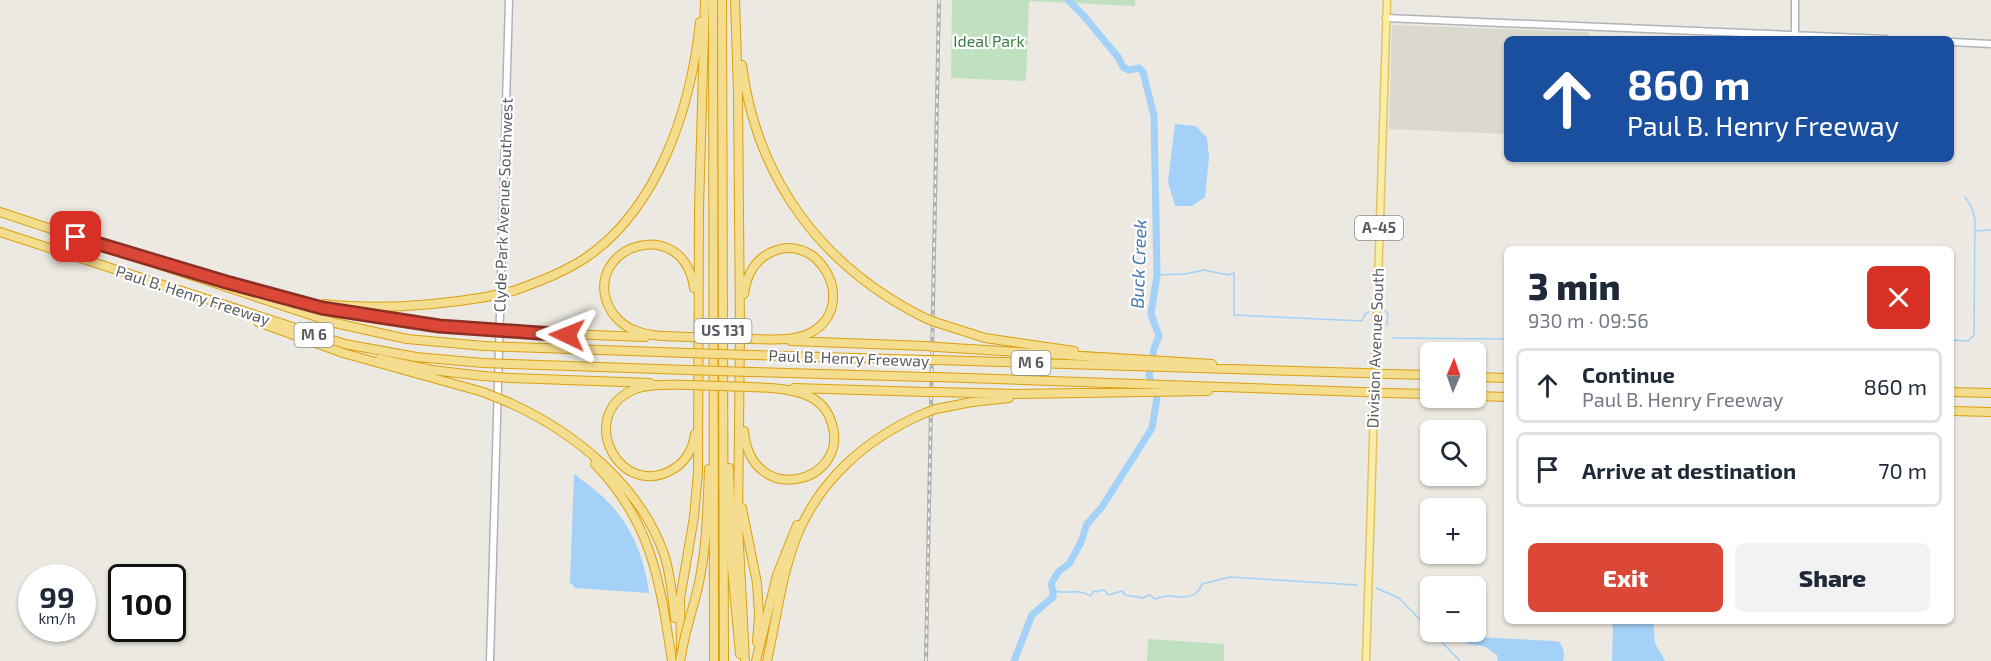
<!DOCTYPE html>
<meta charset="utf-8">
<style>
:root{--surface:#fff;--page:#f2f2f3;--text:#1f2937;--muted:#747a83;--line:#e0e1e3;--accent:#db4837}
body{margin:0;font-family:"Exo 2",sans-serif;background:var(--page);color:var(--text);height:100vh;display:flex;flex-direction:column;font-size:22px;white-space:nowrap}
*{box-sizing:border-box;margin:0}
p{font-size:20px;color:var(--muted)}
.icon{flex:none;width:33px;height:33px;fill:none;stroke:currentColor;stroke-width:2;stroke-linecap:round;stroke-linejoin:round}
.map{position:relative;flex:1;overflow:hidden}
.side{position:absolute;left:1504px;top:246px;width:450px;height:378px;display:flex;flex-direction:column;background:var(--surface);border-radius:9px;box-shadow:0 2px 4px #0004}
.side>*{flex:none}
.guide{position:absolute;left:1504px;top:36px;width:450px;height:126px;border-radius:9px;box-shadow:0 2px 4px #0004;background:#1a4fa0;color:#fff;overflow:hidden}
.needle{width:39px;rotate:2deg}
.buttons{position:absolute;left:1420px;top:342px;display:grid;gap:12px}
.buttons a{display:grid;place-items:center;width:66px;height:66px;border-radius:9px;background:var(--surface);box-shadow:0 2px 4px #0004;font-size:30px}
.speed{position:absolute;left:18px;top:564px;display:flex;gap:12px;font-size:30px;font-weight:700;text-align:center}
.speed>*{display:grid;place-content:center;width:78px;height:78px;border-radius:50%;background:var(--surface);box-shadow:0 2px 4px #0004;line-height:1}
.speed small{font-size:15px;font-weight:400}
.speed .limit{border:3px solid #111;border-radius:9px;background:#fff;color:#111}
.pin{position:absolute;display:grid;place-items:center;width:51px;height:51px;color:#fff;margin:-26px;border-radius:12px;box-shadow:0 3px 9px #0006}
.me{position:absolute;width:66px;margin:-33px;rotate:272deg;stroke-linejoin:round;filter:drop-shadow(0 0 4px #0008)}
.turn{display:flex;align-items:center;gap:21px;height:126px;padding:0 24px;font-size:27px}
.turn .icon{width:78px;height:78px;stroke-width:2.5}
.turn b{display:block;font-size:42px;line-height:51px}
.round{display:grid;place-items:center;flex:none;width:63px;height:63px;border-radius:9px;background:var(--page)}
.overview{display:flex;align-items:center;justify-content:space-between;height:102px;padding:0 24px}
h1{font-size:36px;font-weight:800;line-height:45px}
.button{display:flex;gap:12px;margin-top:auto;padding:12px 24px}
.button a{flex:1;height:69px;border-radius:9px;background:var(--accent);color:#fff;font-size:24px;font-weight:800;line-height:69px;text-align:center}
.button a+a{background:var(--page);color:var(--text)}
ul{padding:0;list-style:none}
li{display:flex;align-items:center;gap:18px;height:75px;margin:0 12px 9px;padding:0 12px;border:3px solid var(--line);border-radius:9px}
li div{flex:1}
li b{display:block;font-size:22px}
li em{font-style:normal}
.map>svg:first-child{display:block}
</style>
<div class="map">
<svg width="1991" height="661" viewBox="0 0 1991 661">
<rect width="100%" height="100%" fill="#ebe9e1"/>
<path fill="#dbd8cf" d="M1392,25L1589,32V39H1508L1507,134L1389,129Z"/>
<path fill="#bfe1c0" d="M952,0H1135V6L1029,1L1026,81L951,78Z
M1148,639L1224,644V661H1147Z"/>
<path fill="#a4d1f8" d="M1175,124L1196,126L1207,138L1209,158L1205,197L1192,206H1175L1168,182Z
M574,474C586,483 600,493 610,504C633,528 645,561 649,593L575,588L570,582Z
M1611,621H1653L1655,643L1665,661H1612L1613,628Z
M1461,633L1476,637L1554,641L1559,642C1564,649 1565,653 1563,661H1498L1497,655L1484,646L1468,644L1458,638Z"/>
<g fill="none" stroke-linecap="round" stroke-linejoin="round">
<path stroke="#a4d1f8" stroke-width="1.5" d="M1975,231L1991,230
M1157,275L1185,274L1204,270L1228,275L1234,273V315L1362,321L1365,314L1369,312
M1385,311L1388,314L1387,325
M1392,338L1508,339
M1952,340L1968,341L1974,335L1975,219L1971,206L1965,197
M1376,588L1399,598L1431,631
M1053,590C1064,596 1078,587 1090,596L1094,591L1097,592L1101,590L1105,591L1108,595L1122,591L1125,595L1143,598L1150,595L1155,599C1160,598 1165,595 1170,596C1183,598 1197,599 1202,584L1230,577L1357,585
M1432,632L1460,661"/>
<path stroke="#a4d1f8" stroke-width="7" d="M1014,661L1032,615L1053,597V590L1051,584L1059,571L1069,564L1081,542L1087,524L1102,507L1152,428L1157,398L1149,376L1154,348L1159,336L1151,314L1157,275L1154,116L1143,72L1139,68L1129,70L1123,67L1118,57L1083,15L1068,0"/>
<g stroke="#b0b3b8" stroke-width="9">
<path id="secondary" d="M1386,18L1886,39
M1795,35V0
M1952,42L1991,44
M490,661L509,0"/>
</g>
<g stroke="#e6c35f" stroke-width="9">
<path id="primary" d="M1366,661L1387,0"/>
</g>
<g stroke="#dba111" stroke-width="10">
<path id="highway" d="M713,0L714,661
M722,0L724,661
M735,0L738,93L740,331L738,525L745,661
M742,65C757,181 823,268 927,319
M0,212L335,323L407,339L484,346
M0,232L345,344L416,357L483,363
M218,280C306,306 394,323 484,330
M513,291C538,282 562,273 584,259C659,209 691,107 700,22
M744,294C746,278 752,264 766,255C817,224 862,306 810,333C792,342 770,339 751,339
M324,304C377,310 432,306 486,297
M258,322L343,353L483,392
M938,323L985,338L1074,351
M512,332L645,337
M688,337C671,336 650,337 634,330C623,326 613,316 608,305C584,246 683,213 694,288
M791,341L926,346
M512,347L688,353
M937,347L1212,364
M751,355L926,360
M380,359L432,370L483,376
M937,360L1363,373
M511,364L688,370
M751,372L926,377
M1387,374L1431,375
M937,377L1362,392
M1476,377L1508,378
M511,378L650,383
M688,385C671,385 649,383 633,390C575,416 621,503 675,468C687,460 693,448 695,434
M794,388L926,392
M936,392L1017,394L1208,391
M1952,392L1991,393
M1386,393L1431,394
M1476,396L1508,397
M510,403C574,432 640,485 664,554C671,575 672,597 675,618
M936,409L972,402L1009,398
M1952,411L1991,412
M744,431C751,509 850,483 832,424C828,410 819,400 806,395C789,388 769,388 751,387
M595,464C653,524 660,583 672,661
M729,468L732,568L740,654
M742,508L757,583L759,615L757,642
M695,599C707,556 707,514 709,469
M681,651L680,599L694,517L698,472L699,208L705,0
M756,661L777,575L797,525
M767,661C776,621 781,579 795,541C818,480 867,438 925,413"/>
</g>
<use href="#secondary" stroke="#fff" stroke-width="6"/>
<use href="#primary" stroke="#f8eda9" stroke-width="6"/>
<use href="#highway" stroke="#f4dd8f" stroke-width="8"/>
<g stroke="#b1b2b2" stroke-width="4">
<path id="rail" d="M926,661L939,0"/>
</g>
<use href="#rail" stroke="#fff" stroke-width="1.5" stroke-dasharray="4.5" stroke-linecap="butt"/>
<g stroke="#dba111" stroke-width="10" stroke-linecap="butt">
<path id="highway-bridge" d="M486,297L513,291
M927,319L938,323
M484,330L512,332
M688,337L751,339
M484,346L512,347
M926,346L937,347
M688,353L751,355
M926,360H937
M483,363L511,364
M688,370L751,372
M1363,373L1387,374
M483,376L511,378
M926,377H937
M688,385L751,387
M483,392L510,403
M926,392H936
M1362,392L1386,393
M925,413L936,409
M680,661L685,636L695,599"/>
</g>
<use href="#highway-bridge" stroke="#f4dd8f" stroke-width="8"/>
</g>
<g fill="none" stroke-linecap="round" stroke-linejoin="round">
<g stroke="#8e2f24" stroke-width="15">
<path id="route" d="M76,237L226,282L322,308L439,326L567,335"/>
</g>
<use href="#route" stroke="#db4837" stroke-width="10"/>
</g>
<g text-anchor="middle" stroke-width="4.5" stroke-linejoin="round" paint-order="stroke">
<g fill="#fff" stroke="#8b8d90" stroke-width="1.5">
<rect x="1355" y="216" width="48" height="24" rx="4.5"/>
<rect x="694.5" y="319" width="57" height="24" rx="4.5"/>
<rect x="294.5" y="323" width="39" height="24" rx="4.5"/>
<rect x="1011.5" y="351" width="39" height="24" rx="4.5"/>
</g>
<g font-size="15" font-weight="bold" fill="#595c61">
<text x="1379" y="233">A-45</text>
<text x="723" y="336">US 131</text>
<text x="314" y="340">M 6</text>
<text x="1031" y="368">M 6</text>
</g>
<g font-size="16" fill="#3a7f3f" stroke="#fff">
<text x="989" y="47">Ideal Park</text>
</g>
<g font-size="16" fill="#595c61" stroke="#fff">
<text transform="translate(503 205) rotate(-88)" y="6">Clyde Park Avenue Southwest</text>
<text transform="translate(193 295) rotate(18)" y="6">Paul B. Henry Freeway</text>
<text transform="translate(1375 348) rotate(-88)" y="6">Division Avenue South</text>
<text transform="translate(849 358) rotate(2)" y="6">Paul B. Henry Freeway</text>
</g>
<g font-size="18" font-style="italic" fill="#4678b1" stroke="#fff">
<text transform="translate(1139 264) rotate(-88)" y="6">Buck Creek</text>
</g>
</g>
</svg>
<div class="buttons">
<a><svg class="needle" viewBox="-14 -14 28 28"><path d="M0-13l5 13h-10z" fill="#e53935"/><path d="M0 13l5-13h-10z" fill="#747a83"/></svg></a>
<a><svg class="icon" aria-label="search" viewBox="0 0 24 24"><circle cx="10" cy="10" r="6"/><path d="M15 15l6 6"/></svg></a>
<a>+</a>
<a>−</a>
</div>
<div class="speed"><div>99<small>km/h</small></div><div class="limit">100</div></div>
<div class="pin" style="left:76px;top:237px;background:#d93025"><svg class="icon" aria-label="arrive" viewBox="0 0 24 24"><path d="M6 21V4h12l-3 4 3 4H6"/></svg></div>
<svg class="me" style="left:567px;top:335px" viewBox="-20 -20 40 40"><path d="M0-17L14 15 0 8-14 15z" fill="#db4837" stroke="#fff" stroke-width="4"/></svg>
<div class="guide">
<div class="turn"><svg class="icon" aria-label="ahead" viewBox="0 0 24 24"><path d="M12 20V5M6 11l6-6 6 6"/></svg><div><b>860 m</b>Paul B. Henry Freeway</div></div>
</div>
<section class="side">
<div class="overview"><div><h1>3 min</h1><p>930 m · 09:56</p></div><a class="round" style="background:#d93025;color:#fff"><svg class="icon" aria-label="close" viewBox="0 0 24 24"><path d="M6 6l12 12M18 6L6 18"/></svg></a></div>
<ul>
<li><svg class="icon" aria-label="ahead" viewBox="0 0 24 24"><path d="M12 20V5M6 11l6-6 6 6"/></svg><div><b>Continue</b><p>Paul B. Henry Freeway</p></div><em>860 m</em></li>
<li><svg class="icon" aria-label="arrive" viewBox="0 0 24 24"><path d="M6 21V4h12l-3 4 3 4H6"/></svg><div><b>Arrive at destination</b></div><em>70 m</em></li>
</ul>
<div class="button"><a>Exit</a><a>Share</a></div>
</section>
</div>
